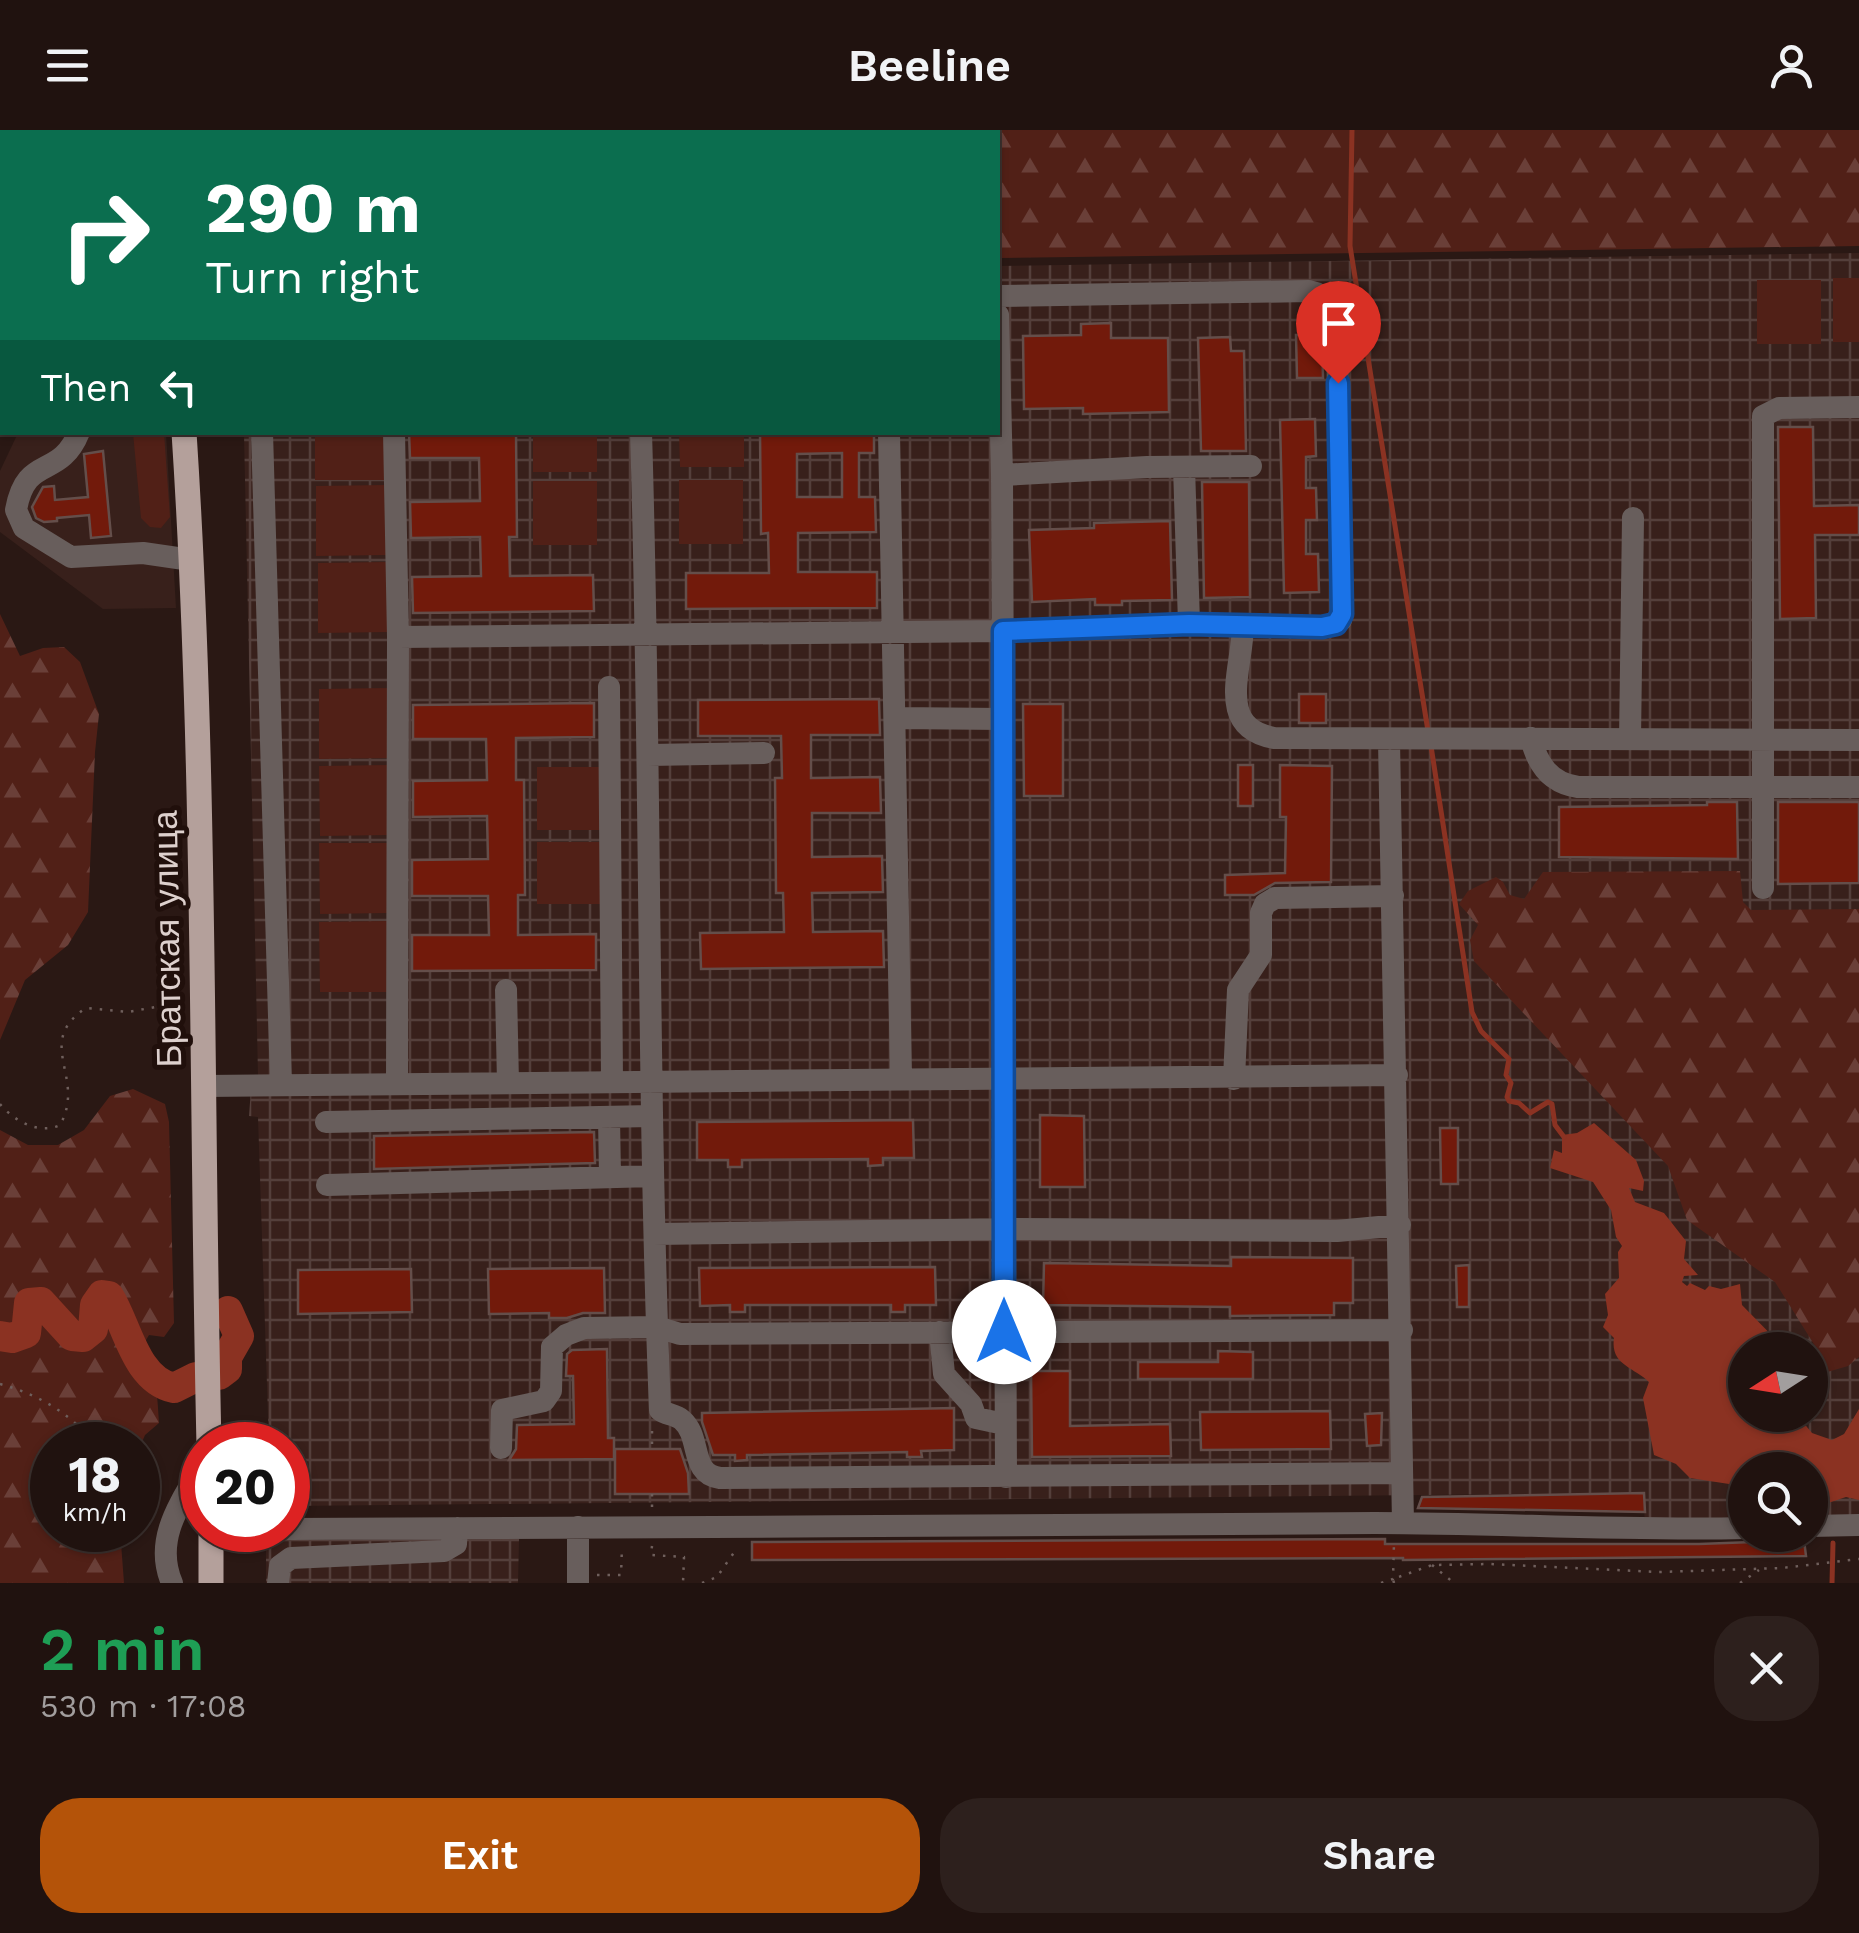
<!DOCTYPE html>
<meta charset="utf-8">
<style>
:root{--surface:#20120f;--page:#2d201d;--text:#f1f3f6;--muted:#a29e9e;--line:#3d322f;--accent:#b45309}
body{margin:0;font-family:"Work Sans",sans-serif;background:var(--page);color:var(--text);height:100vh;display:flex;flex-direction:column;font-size:38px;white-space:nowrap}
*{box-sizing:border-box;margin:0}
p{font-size:32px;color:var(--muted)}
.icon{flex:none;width:55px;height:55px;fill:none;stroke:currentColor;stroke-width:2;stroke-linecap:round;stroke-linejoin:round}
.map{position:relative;height:1453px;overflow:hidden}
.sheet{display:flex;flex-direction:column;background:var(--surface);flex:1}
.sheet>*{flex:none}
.guide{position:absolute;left:0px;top:0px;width:1000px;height:305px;box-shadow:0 2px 8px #0004,0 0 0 2px var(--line);background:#0b6e4f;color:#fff;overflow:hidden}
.needle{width:65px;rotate:258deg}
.controls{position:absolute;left:1728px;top:1202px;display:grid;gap:20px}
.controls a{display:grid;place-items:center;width:100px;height:100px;border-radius:50%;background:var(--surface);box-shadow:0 2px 8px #0004,0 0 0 2px var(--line);font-size:50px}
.speed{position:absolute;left:30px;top:1292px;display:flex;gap:20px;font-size:50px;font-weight:700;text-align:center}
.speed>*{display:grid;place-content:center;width:130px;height:130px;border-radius:50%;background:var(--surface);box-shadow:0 2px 8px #0004,0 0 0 2px var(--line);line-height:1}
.speed small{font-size:25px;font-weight:400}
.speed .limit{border:15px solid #d22;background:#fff;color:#111}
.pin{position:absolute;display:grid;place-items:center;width:85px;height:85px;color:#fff;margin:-102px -42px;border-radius:50% 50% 50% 0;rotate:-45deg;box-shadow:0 0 10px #0007}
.pin .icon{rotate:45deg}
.me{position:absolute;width:110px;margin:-55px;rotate:0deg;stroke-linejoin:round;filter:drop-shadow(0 0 8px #0008)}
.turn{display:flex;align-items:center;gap:35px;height:210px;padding:0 40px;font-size:45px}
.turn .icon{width:130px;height:130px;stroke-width:2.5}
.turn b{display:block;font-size:70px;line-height:85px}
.then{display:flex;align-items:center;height:95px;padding:0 40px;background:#0003;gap:20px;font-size:38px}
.round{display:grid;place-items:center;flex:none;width:105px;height:105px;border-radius:40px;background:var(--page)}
.head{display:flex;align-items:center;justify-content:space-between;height:170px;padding:0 40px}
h1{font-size:60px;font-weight:600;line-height:75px;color:#1e9e55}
.button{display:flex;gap:20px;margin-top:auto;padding:20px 40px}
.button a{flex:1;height:115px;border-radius:40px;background:var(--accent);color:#fff;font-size:40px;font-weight:600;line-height:115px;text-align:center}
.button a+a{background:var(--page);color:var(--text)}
header{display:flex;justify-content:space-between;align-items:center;height:130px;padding:0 40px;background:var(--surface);font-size:45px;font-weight:600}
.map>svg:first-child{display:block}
</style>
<header><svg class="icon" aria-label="menu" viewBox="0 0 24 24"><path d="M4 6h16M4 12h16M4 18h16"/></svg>Beeline<svg class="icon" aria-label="person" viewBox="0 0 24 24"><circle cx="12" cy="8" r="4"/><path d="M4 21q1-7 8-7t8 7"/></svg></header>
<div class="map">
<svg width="1859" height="1453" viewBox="0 0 1859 1453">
<defs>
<pattern id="industrial-grid" width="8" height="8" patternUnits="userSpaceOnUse" patternTransform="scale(2.5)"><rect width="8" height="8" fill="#38201b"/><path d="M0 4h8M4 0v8" fill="none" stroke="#543f3b"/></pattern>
<pattern id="forest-firs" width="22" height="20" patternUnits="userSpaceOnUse" patternTransform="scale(2.5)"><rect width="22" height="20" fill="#512017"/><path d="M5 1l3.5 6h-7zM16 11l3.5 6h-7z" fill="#6a3f38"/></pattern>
</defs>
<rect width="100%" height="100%" fill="#2a1814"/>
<path fill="#38201b" d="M18,303H166L176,478L103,479L0,402V341Z"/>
<path fill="url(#industrial-grid)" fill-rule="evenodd" d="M1859,123V1390L1810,1391V1340H1745V1392L1645,1393L1643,1363L288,1376V1315H269L258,987L249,986L252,945H258L244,303L998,302V136ZM1745,1220H1810V1285H1745Z
M519,1409L518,1453H266V1410Z"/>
<path fill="#512017" d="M1833,148H1859V212H1833Z
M1757,150H1821V214H1757Z
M133,303H164L170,387L161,398L150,397L141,388Z
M315,303H385L386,350H315Z
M533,303H597V342H533Z
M679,303H744V337H680Z
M679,350H743V414H679Z
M533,351H597V415H533Z
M386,355V425L316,426V356Z
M388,432L389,502L318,503V433Z
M389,558L390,628L319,629V559Z
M389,635L390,705L320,706L319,636Z
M537,637H601V700H537Z
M537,712H602V774H537Z
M319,713H389L390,783L320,784Z
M389,791L390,862H320L319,792Z"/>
<path fill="url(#forest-firs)" d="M491,0H1859V116L998,128V2Z
M0,484L20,526L43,518L64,517L80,532L99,584L95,622L88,782L68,815L25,850L0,910Z
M1740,741L1743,772L1751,780L1859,779V1227L1848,1236L1817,1245L1815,1216L1775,1152L1687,1090L1668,1036L1474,831L1470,810L1478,795L1459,774L1468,761L1496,747L1503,752L1510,765L1524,769L1543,742Z
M133,959L165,974L169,992L174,1193L164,1207L149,1205C135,1225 151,1239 156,1260C158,1270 158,1282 159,1293L145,1305L138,1321V1315H52V1400H120L124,1453H0V1000L28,1015H58L84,1000L110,966Z"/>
<path fill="#8b3222" d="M1594,993L1636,1030L1644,1051L1643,1061L1629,1058L1635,1072L1664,1083L1686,1111L1684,1129L1698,1145L1684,1146L1682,1152L1687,1156L1690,1153L1705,1160L1709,1156L1721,1159L1740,1154L1742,1175L1786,1220H1745V1285H1797L1812,1303L1832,1310L1844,1304L1859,1279V1370L1846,1367L1828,1373L1820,1365L1811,1378L1810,1340H1745V1362L1729,1354L1690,1348L1676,1334L1654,1325L1643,1268L1649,1252C1634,1237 1610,1235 1614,1208L1603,1197L1608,1185L1605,1164L1619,1148L1618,1122L1622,1116L1616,1107L1611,1080L1593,1052L1550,1038L1554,1020L1562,1023V1005L1577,1003Z"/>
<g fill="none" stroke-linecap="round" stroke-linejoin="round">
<path stroke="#8b3222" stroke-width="5" d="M1352,0L1350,116L1428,601
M1431,616L1472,882L1481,901L1509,929L1506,945L1511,953L1507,967L1509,971L1519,973L1530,983L1548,972L1552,974L1555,995L1564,1007
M1832,1453L1833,1413"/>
<path stroke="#8b3222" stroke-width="30" d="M0,1206L12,1208L26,1203L29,1173L41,1172L72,1206L83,1207L93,1199L95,1175L102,1165L109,1166C127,1194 135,1250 174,1258L196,1247
M219,1245L227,1239V1227L239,1206L228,1181"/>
</g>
<path fill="#721a0b" stroke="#644e4a" stroke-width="2.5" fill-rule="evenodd" d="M1111,193V208H1168L1169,282L1083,284V278L1024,279L1023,206L1081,205V194Z
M1296,205H1322L1323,248H1297Z
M1230,207L1231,221H1244L1246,321H1201L1198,208Z
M1315,289L1316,326L1306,327V358H1316L1317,390H1306V424H1318L1319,462L1284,463L1280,290Z
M1778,297H1813L1814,376L1859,375V405H1815L1816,488L1780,489Z
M409,302H516L517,407H509L510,446L593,445L594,481L413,483L412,447L481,446L480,407L411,408L410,372L480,371L479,328H410Z
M760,302H874V323H859V367H875L876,402L798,403V442H877V478L686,479V443H769L768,403L761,404ZM842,323V367H797V324Z
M103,321L111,406L91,408L89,385L57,388V391L44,392L36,388L32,377L43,357L54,356L55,370L88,367L84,324Z
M1202,352H1249L1250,467L1204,468Z
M1170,391L1172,470L1122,471V475H1095V469L1032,472L1029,400L1094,398V393Z
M1299,564H1326V593H1299Z
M879,569L880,605H811V648L880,647L881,683H812V727L882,726L883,762L812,763L813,802L883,801L884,837L701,839L700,803L784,802L783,763H776L775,648H782L781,606H698V570Z
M594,573V607L516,608V650H524L525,765H518V805L596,804V840L412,841V805H489L488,766H412V730L488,729L487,686L413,687V651L487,650L486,609H413V575Z
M1023,574H1063V666H1024Z
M1238,635H1253V676H1238Z
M1280,635L1332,636L1331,752L1275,753L1254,765H1225V745L1285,743L1286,687H1280Z
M1707,672H1737L1738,729L1559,727V677L1707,675Z
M1778,672H1859V753L1778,754Z
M1040,985L1084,986L1085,1057H1040Z
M913,990L914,1028H883V1035L868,1036V1029L742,1030V1037H728V1030H697V992Z
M1440,998H1458V1054H1441Z
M594,1002L595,1033L374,1039V1006Z
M1231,1127L1353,1128V1173H1334V1185L1230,1186V1177L1043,1175L1044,1133L1231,1136Z
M1469,1135V1177H1457L1456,1136Z
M935,1137L936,1175H905V1182H891V1175H745V1182H730V1175L700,1176L699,1138Z
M604,1138L605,1183H583L567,1188H549V1183L489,1184L488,1139Z
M411,1139L412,1182L298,1184V1140Z
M607,1219L608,1308H614V1329L509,1330L516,1319L517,1295L574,1294L573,1246H566L567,1224L572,1220Z
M1218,1221L1253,1222V1249H1138V1232H1218Z
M1031,1241H1070V1296L1170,1294L1171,1326L1032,1327Z
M954,1278V1320L921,1321L922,1327H907V1322L747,1325V1330L735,1331V1325H713L702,1292V1283Z
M1330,1281L1331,1319L1201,1320L1200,1282Z
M1382,1283L1381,1315L1367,1316L1365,1284Z
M615,1319H680L688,1343L689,1364H615Z
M1644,1363L1645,1382L1418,1378L1422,1367Z
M1385,1409V1414H1699L1804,1410L1806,1426L1403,1430V1428L752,1430V1412Z"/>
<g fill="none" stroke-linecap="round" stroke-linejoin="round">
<path stroke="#6f5f5c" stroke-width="2.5" stroke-dasharray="2.5 8" stroke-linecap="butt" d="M0,974C14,991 39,1005 60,995C87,947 33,913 86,878L128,882L183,872
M0,1254C40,1265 69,1283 97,1315
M652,1301V1319
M138,1360L155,1381
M652,1364V1378
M652,1416L651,1425L684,1427L683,1453
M1432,1435L1454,1453
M597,1445H621L622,1417
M702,1453L717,1447L735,1421L733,1418
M1381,1453L1393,1449L1394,1413
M1394,1453L1393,1449L1432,1435L1490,1434L1659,1442L1782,1438L1859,1429
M1740,1453L1759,1440"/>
<path stroke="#685e5c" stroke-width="22" d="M998,185L1002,345L1006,1347
M79,302C59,351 26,323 16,380L24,398L71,427L143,423L191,430
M262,302L281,955
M394,302L398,507L397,954
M641,302C651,628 647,954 660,1280C667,1285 675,1284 682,1290C702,1307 689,1344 720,1348L1402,1343
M889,302L901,948
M1184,337L1189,493
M1002,345L1147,337L1251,336
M1243,496C1242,541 1215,597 1274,608L1859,610
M398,507L1003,501L1189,493L1323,497L1341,490L1337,197C1335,178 1329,165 1309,161L998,166
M609,557L612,951
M896,588L1003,589
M1531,608C1537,634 1550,653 1578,657H1859
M1630,609L1633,388
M1389,610L1403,1393
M649,625L764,623
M1763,758V286L1779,278L1859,277
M506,860L508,953
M1234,949L1238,860L1261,825V783L1265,774L1275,768L1393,766
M205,956L1397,945
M609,987L610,1046
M326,992L652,986
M327,1055L653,1046
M655,1104L1017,1099L1337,1101L1400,1095
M940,1202L944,1244L971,1274L976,1288L1004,1294
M501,1318L502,1280L544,1271L551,1261L552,1217L566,1205L584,1198L657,1197L680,1204L1402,1200
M1810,1396L1859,1395
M578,1397V1453
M288,1399C650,1398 1013,1395 1375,1393C1499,1393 1622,1401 1745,1398
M172,1453C153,1409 181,1372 202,1336
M278,1453L280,1436L291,1428L444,1421L456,1414L457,1398"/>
<path stroke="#b4a09b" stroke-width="25" d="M158,0V2
M184,302C206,640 201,978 209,1315
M211,1400V1453"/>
</g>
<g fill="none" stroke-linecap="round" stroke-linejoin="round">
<g stroke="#114b97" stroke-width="25">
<path id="route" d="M1004,1202L1003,501L1189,494L1322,497L1336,494L1342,484L1338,253"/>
</g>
<use href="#route" stroke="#1a73e8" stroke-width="18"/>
</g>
<g text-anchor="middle" stroke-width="10" stroke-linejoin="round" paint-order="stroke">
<g font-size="35" fill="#ddd0cd" stroke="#200f0b">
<text transform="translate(167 809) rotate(-91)" y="12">Братская улица</text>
</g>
</g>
</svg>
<div class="controls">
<a><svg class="needle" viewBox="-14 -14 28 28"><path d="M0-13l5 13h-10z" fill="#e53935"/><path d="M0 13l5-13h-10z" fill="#a29e9e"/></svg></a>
<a><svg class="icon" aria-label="search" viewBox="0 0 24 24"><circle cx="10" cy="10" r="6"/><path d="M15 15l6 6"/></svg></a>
</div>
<div class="speed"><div>18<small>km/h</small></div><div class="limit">20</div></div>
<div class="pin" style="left:1338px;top:253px;background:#d93025"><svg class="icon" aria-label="arrive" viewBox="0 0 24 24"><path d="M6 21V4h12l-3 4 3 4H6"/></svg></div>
<svg class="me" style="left:1004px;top:1202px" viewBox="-20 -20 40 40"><circle r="19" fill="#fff"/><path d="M0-13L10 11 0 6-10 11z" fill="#1a73e8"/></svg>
<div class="guide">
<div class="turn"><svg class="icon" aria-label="right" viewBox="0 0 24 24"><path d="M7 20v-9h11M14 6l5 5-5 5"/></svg><div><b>290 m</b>Turn right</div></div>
<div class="then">Then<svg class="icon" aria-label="left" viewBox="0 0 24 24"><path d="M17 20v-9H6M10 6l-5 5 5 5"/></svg></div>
</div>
</div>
<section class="sheet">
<div class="head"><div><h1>2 min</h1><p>530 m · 17:08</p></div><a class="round"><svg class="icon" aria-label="close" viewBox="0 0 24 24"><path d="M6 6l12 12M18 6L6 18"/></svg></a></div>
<div class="button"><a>Exit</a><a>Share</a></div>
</section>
